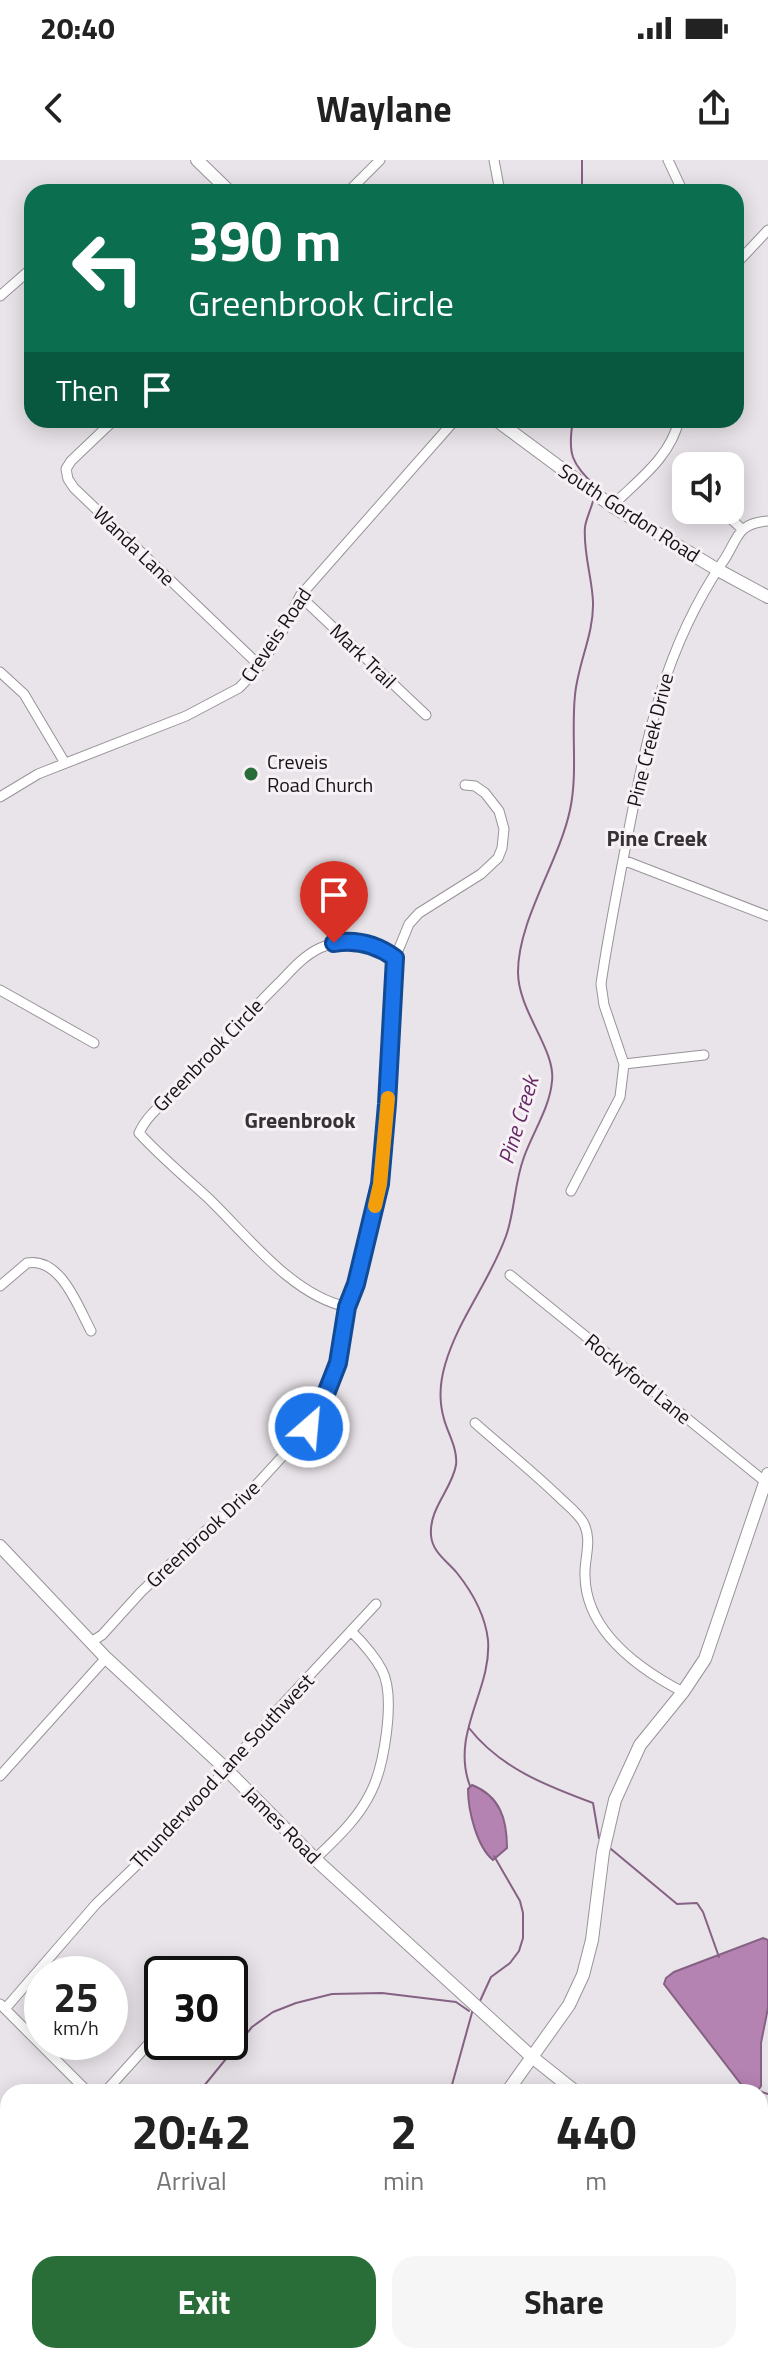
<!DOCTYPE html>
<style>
:root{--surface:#fff;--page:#f6f6f6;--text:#222;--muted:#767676;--accent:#296d38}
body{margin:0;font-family:"Titillium Web",sans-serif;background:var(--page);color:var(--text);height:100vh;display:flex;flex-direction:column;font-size:30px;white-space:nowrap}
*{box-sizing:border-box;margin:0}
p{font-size:26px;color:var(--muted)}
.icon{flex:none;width:44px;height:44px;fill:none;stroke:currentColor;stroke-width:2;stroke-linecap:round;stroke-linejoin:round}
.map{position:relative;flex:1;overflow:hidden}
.panel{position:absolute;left:0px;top:1924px;width:768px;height:280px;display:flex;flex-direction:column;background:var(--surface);border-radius:24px 24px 0 0;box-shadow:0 4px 20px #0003}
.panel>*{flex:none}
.top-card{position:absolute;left:24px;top:24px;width:720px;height:244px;border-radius:24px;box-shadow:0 4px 20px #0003;background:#0b6e4f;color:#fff;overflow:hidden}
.tools{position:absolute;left:672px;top:292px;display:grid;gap:16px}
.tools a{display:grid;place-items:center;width:72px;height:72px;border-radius:16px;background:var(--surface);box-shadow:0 4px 20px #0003;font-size:40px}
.speed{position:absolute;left:24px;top:1796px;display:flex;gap:16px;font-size:40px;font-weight:700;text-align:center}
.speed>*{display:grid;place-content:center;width:104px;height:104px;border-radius:50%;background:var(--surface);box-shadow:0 4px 20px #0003;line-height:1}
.speed small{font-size:20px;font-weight:400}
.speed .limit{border:4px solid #111;border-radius:12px;background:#fff;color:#111}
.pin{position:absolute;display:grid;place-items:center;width:68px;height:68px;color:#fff;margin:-82px -34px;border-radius:50% 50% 50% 0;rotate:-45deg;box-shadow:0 0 8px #0007}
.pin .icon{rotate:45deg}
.me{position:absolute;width:88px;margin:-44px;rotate:27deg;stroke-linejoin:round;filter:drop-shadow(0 0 6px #0008)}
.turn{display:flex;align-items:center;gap:28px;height:168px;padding:0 32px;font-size:36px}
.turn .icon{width:104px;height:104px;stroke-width:2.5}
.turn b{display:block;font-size:56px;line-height:68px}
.then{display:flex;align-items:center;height:76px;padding:0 32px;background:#0003;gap:16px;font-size:30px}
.eta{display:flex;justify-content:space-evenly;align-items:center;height:136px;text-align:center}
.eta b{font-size:48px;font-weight:700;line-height:56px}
.button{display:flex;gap:16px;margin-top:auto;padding:16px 32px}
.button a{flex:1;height:92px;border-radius:24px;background:var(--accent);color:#fff;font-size:32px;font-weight:700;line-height:92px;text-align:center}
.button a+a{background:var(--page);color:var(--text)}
.status{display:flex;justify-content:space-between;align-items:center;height:56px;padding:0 40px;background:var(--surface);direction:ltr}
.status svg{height:22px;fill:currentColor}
header{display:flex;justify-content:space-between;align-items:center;height:104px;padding:0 32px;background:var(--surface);font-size:36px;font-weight:700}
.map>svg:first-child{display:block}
</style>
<div class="status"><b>20:40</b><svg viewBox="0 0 49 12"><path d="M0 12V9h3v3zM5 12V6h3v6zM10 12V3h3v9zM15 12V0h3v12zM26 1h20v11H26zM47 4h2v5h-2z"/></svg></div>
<header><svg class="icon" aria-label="back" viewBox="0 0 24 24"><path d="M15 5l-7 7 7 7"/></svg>Waylane<svg class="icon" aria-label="share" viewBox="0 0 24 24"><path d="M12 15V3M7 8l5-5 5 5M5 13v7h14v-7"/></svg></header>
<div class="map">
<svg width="768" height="2204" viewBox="0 0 768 2204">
<rect width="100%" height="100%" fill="#e9e4e9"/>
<path fill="#b583b2" stroke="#856183" stroke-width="2" d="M472,1625C500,1636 507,1659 507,1688L493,1700C477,1687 468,1651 468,1629Z
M763,1778L768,1780V1848L761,1883V1926L757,1932H747L664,1824L666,1818L674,1812Z"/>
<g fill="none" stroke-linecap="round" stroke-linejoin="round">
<path stroke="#856183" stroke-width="2" d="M582,0V32
M573,260C567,295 572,303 595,326
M469,1568C500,1608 547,1626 593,1643L599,1678
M470,1626C450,1573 492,1530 488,1480C485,1454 473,1433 457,1413C447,1401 432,1392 431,1375C429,1348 452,1329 456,1305C458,1289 448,1274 444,1259C439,1242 440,1222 445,1205C458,1159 490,1121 506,1076C515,1051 514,1024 524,997C533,972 550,947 552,921C556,890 518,851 518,812C518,760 559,702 570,650C578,613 571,573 575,535C578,503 594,474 593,442C592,417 583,392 585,367C586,359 591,349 593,341
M611,1689L677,1744L697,1743L703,1752L719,1797
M480,1841L491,1817L510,1803L519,1791L523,1778V1753L520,1741L494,1696
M759,1931L768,1934
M199,1932L252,1867L273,1852L296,1843L332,1834L382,1833L456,1842L469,1851
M450,1932L473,1849
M0,1948L8,1950
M494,2204L497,2196"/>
<g stroke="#989398" stroke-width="11">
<path id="street" d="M494,0L500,32
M668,0L683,32
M348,32L380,0
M736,104L768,70
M0,136L32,108
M114,260L71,301L66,309L68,319L74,328L260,506
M612,346C638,320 670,298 679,260
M721,350L742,369
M300,436L426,555
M0,512L24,534L65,603
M0,637L38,614L186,556L239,528L260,506L282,472L300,436L455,260
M623,700L768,756
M0,830L94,883
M624,904L704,895
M571,1031L620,937L624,904L604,845L601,824C608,775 618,727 627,679C647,577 663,491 722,403C738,381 735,363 768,361
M510,1115L768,1324
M0,1126L27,1103C61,1097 78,1147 91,1171
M347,1147C291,1135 247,1075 207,1037C184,1016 160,996 139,973C149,951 169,940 184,923C217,889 248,853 282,820C293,808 305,795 320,788C347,776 371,782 395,798
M475,1263C502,1287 531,1310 558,1336C566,1344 577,1352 583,1362C593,1380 584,1398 585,1416C586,1471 639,1509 683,1532
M91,1482L102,1475L141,1432L202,1374L246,1336L291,1287L309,1267L332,1223L338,1203L347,1147L356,1124L380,1024L387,944L395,798L409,764L419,753L481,714L498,698L502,688L504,669L499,651L485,633L475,626L465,625
M0,1616L106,1498
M315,1699C336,1679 358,1659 371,1632C384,1606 396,1537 382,1510C374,1495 363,1483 351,1471
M0,1844L88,1932
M5,1849L96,1744L168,1675L283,1544L376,1444
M105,1932L162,1869
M760,2023L768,2014
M0,2174L8,2182
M21,2196L28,2204
M416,2196L427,2204"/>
</g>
<g stroke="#989398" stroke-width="14">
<path id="secondary" d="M197,0L230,32
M496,260L612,346L718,410L768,437
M0,1386L106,1498L225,1608L315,1699L532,1897L576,1932
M507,1932L569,1845L583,1815L592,1780L603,1692L615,1640L640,1585L683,1532L705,1499L768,1314
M760,2103L768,2111
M299,2204L305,2196"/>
</g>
<use href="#street" stroke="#fff" stroke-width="9"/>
<use href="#secondary" stroke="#fff" stroke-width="12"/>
</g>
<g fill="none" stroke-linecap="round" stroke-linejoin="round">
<g stroke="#114b97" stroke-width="20">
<path id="route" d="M309,1267L322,1244L338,1203L347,1147L356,1124L380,1024L387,944L395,798C376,784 357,779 334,783"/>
</g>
<use href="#route" stroke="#1a73e8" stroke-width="14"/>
<path stroke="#f59e0b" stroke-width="14" d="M375,1046L380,1024L388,938"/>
</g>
<circle fill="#296d38" stroke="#f7f1f6" stroke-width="3" cx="251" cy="614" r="8"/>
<g text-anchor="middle" stroke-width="6" stroke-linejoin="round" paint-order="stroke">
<g font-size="20" fill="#151315" stroke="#f7f1f6">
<text transform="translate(629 353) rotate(33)" y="7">South Gordon Road</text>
<text transform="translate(134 386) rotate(44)" y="7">Wanda Lane</text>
<text transform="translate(276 475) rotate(-56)" y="7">Creveis Road</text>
<text transform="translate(363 496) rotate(44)" y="7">Mark Trail</text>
<text transform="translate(650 580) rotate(-76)" y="7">Pine Creek Drive</text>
<text transform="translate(208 895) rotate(-46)" y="7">Greenbrook Circle</text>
<text transform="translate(638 1219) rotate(39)" y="7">Rockyford Lane</text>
<text transform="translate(203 1374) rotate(-43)" y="7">Greenbrook Drive</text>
<text transform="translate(222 1611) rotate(-47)" y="7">Thunderwood Lane Southwest</text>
<text transform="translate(282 1665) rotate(45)" y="7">James Road</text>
</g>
<g font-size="20" fill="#151315" stroke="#f7f1f6" text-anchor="start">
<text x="267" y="609">Creveis<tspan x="267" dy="23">Road Church</tspan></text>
</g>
<g font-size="22" font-weight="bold" fill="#353135" stroke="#f7f1f6">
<text x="657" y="686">Pine Creek</text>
<text x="300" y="968">Greenbrook</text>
</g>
<g font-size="22" font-style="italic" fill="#642864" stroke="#f7f1f6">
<text transform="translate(518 960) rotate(-73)" y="8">Pine Creek</text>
</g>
</g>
</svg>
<div class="tools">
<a><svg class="icon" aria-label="sound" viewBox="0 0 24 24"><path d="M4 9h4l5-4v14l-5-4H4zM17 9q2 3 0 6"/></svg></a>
</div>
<div class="speed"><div>25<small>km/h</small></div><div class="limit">30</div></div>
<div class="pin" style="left:334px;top:783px;background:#d93025"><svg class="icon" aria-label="arrive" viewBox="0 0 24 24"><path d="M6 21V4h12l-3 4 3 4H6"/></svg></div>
<svg class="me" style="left:309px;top:1267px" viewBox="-20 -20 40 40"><circle r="17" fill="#1a73e8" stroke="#fff" stroke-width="3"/><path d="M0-11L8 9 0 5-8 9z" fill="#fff"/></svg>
<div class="top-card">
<div class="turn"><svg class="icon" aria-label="left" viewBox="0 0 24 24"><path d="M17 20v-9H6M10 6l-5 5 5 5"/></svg><div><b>390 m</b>Greenbrook Circle</div></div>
<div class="then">Then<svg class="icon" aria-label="arrive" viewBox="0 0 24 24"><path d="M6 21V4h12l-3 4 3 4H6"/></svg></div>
</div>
<section class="panel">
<div class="eta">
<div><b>20:42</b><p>Arrival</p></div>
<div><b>2</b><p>min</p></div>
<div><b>440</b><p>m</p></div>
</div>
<div class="button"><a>Exit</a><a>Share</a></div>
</section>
</div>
